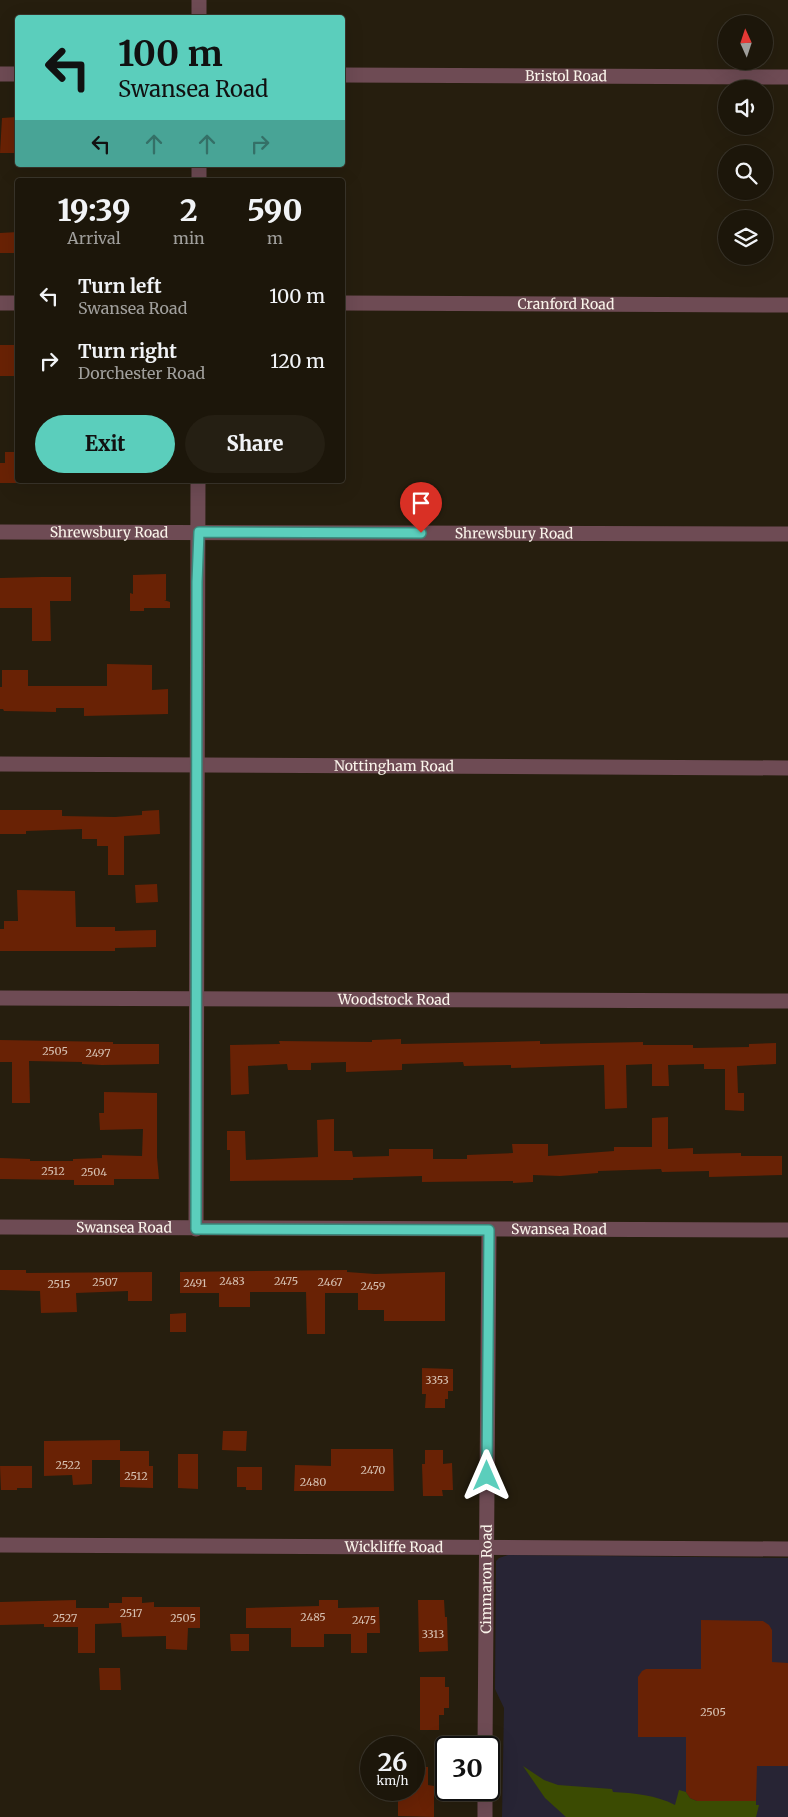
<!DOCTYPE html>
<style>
:root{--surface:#1c160a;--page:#251f13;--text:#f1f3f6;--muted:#a09f9c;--line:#3a352b;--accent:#5bcebc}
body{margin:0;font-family:Merriweather,serif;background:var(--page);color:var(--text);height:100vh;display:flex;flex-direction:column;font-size:19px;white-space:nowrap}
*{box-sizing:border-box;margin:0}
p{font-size:16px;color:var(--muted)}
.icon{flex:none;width:28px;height:28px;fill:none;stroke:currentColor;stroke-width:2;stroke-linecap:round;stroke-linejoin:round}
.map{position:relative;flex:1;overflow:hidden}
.details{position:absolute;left:15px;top:178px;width:330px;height:305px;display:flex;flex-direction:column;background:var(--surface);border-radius:5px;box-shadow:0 5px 20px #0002,0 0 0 1px var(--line)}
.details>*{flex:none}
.banner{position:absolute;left:15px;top:15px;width:330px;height:152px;border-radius:5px;box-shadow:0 5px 20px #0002,0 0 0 1px var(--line);background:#5bcebc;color:#111;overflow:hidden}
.needle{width:32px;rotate:357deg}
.fabs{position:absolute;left:718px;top:15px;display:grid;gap:10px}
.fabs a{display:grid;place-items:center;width:55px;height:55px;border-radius:50%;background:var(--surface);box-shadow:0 5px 20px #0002,0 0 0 1px var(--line);font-size:25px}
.speed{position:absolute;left:360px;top:1736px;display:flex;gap:10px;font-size:25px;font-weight:700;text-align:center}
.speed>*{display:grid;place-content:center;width:65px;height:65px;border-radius:50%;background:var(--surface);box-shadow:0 5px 20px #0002,0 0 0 1px var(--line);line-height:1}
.speed small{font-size:12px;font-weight:400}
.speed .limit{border:2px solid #111;border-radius:8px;background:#fff;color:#111}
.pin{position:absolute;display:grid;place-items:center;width:42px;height:42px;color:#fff;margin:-51px -21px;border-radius:50% 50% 50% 0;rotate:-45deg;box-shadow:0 0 5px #0007}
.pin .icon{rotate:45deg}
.me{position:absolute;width:55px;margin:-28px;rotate:0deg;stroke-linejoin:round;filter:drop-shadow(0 0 4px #0008)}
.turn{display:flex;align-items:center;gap:18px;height:105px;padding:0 20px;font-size:22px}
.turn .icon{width:65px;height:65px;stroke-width:2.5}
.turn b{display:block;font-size:35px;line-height:42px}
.lanes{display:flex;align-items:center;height:48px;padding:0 20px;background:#0003;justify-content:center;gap:25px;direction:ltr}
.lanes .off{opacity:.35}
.eta{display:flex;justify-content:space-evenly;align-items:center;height:85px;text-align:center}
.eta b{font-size:30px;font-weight:800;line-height:35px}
.button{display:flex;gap:10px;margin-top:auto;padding:10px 20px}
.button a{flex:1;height:58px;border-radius:30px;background:var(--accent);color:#111;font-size:20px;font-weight:800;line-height:58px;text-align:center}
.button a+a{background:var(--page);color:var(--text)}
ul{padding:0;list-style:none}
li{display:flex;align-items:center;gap:15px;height:65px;padding:0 20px}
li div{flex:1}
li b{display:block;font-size:19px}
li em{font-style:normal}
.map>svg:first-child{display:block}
</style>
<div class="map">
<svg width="788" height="1817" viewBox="0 0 788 1817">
<rect width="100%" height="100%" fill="#261e0e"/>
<path fill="#272434" d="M508,1555L788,1558V1817H502L504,1708L495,1689L496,1561L499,1558Z"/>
<path fill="#3b4b02" d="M523,1766L544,1780L558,1785L612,1789L613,1792C634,1793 656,1795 675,1805L679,1790L686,1792L690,1798L697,1801H756V1805H759L756,1817H566L545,1798Z"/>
<path fill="#692205" d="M17,117L18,153H0L2,118Z
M18,232V253H0V233Z
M0,345H18V376H0Z
M5,452H18V483H0V463H5Z
M166,574V600H164L170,602V608H144V611H130V593L133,594V575Z
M41,577H71V601H50L51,641H32V608H0V578Z
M107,664L152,665V690L168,689V714L84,716V708H56V712L4,711L3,709H0V687H2V670H28V686H107Z
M0,810H62V816L115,817L142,815V811L159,810L160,834L124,836V875H108V846H97V839H82V829L26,831V834H0Z
M157,884L158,902L136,903L135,885Z
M17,890L75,891L76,927H115V931L156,930V947L115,948V951H0V929H4V921H18Z
M401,1039V1044L540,1041V1044L643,1042V1045H693V1048L749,1047V1044L776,1043V1064L737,1066L738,1093H744V1111L725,1110V1069H704V1064L668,1065L669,1086H652V1064L626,1065L627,1108L605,1109L604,1065L511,1068V1065L464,1066L463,1062L402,1064V1070L346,1072V1062L311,1063V1070H288L287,1064L248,1066L249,1094L231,1095L230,1045L280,1044L279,1041L372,1042V1040Z
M0,1040L113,1042V1044H159V1064L102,1065L82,1064V1062L29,1061L30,1103H12V1062H0Z
M104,1092L157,1093V1157L159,1179H114V1185H74V1180L0,1179V1158L30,1159V1161H73V1159L102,1158V1155L142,1156L143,1129L100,1130L99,1113H104Z
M668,1117V1149L693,1148V1154L741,1153V1156H782V1175L709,1177V1171L662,1172L661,1169L598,1171V1173L560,1176L533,1175V1182L513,1183V1181L422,1182V1176L353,1178V1180L230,1181V1150H227V1131H245L246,1160L318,1157L317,1120L334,1119V1151H352L353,1157L389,1156V1149H433V1159H467V1155L513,1153L512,1144H548V1156L614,1151V1147H652V1118Z
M0,1270H26V1273L152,1272V1301H128V1291L76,1293L77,1312L41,1313L40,1291L0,1290Z
M347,1270V1272L375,1274L445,1272V1321H384V1310H358V1293H325V1334H307L306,1292H250V1307H219V1293H180V1272Z
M186,1313V1332H170V1314Z
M422,1368L453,1369V1391H448V1399H445V1408H425L426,1394H422Z
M223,1431H247L246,1451L222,1450Z
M120,1440V1460H92V1484L73,1485L72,1475L44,1476V1441Z
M331,1449H393L394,1491H294L295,1465L331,1466Z
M425,1450H443V1464L452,1463L453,1490H442L443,1496H423L422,1464H425Z
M120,1451H149V1466H153V1488L120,1487Z
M178,1454H198V1489L178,1488Z
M0,1466H32V1488H17V1490H1Z
M237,1467H262V1490H246V1487H237Z
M122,1597H142V1603L154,1602V1607H200V1628H188L187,1650L166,1649V1636L122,1637L121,1623L95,1624V1653H78V1627H44V1624L0,1625V1602L76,1600V1608H109V1603H122Z
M319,1600H338V1608L379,1607L380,1633H367V1653H351V1634H324V1647H291V1628H246V1608L319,1606Z
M418,1600H444L445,1617H447L448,1651L419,1652Z
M701,1620L763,1621L769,1625L772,1630V1662L788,1663V1766H757L756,1801H697L690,1798L686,1792V1737H638V1677L642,1671L646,1669H701Z
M230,1634H249V1651H231Z
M99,1668H120L121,1690H100Z
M420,1677H445V1687H449V1708H444V1715H439V1730H420Z
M414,1767H428V1785L434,1786V1817L398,1816V1790H414Z"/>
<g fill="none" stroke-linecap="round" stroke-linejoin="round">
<g stroke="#6e4b54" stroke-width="15">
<path d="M199,18V0"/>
<path d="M0,74H18"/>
<path id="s1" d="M342,75L788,77"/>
<path d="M199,180V165"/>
<path d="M0,303H18"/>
<path id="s2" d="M342,303L788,305"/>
<path id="s3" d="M0,532L788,534"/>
<path id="s4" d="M0,764L788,768"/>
<path id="s5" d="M0,998L788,1001"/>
<path id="s6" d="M0,1227L788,1230"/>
<path d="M196,1229L198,480"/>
<path id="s7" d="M0,1545L788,1549"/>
<path id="s8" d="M485,1748L489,1230"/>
<path d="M485,1817V1790"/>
</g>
</g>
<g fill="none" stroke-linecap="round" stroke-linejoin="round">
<g stroke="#3b867a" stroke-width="12">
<path id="route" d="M421,533L199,532L197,582L196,1229L489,1230L487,1476"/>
</g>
<use href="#route" stroke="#5bcebc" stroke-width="9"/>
</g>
<g text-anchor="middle" stroke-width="5" stroke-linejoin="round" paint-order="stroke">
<g font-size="11" fill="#d6c0b1">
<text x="55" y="1055">2505</text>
<text x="98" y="1057">2497</text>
<text x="53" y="1175">2512</text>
<text x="94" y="1176">2504</text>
<text x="232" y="1285">2483</text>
<text x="286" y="1285">2475</text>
<text x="105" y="1286">2507</text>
<text x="330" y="1286">2467</text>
<text x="195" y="1287">2491</text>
<text x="59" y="1288">2515</text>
<text x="373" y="1290">2459</text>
<text x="437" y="1384">3353</text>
<text x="68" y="1469">2522</text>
<text x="373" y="1474">2470</text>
<text x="136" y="1480">2512</text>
<text x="313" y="1486">2480</text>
<text x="131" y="1617">2517</text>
<text x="313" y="1621">2485</text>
<text x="65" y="1622">2527</text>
<text x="183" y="1622">2505</text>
<text x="364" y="1624">2475</text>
<text x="433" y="1638">3313</text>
<text x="713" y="1716">2505</text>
</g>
<g font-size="14" fill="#faf4ea" stroke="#1c1506">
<text dy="5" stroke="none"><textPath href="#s1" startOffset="224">Bristol Road</textPath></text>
<text dy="5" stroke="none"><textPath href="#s2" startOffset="224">Cranford Road</textPath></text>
<text dy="5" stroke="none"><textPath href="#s3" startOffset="109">Shrewsbury Road</textPath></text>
<text dy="5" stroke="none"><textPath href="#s3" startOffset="514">Shrewsbury Road</textPath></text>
<text dy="5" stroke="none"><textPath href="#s4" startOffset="394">Nottingham Road</textPath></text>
<text dy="5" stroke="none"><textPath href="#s5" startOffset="394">Woodstock Road</textPath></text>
<text dy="5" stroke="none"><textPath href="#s6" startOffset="124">Swansea Road</textPath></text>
<text dy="5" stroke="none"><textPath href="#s6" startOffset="559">Swansea Road</textPath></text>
<text dy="5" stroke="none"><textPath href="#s7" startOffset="394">Wickliffe Road</textPath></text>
<text dy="5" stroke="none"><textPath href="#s8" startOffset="169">Cimmaron Road</textPath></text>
</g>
</g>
</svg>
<div class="fabs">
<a><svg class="needle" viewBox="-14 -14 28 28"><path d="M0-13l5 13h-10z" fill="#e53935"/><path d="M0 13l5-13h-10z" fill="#a09f9c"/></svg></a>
<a><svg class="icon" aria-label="sound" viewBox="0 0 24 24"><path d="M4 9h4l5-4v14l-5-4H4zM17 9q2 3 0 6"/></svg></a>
<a><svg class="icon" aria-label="search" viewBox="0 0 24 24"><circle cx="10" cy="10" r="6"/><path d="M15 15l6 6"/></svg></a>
<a><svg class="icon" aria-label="layers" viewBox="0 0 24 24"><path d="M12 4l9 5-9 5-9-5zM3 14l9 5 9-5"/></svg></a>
</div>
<div class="speed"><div>26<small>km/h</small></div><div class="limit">30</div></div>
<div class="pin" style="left:421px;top:533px;background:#d93025"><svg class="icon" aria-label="arrive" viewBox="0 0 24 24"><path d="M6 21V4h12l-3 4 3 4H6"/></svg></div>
<svg class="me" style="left:487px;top:1476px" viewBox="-20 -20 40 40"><path d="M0-17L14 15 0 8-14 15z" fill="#5bcebc" stroke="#fff" stroke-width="4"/></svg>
<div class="banner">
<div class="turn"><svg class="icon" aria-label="left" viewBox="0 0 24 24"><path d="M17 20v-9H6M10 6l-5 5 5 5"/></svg><div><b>100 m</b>Swansea Road</div></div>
<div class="lanes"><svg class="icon" aria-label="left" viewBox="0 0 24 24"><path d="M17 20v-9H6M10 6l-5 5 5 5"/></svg><svg class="icon off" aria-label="ahead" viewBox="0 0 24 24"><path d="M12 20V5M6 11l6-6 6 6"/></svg><svg class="icon off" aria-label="ahead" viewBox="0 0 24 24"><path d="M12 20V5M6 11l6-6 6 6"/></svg><svg class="icon off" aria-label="right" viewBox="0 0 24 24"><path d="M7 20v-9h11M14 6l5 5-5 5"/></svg></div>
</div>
<section class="details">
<div class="eta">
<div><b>19:39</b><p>Arrival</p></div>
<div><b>2</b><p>min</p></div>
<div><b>590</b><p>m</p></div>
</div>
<ul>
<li><svg class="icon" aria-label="left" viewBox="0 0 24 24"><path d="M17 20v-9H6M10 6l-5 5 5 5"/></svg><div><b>Turn left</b><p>Swansea Road</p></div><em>100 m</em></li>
<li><svg class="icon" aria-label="right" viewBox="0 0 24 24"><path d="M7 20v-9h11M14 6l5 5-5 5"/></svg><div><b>Turn right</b><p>Dorchester Road</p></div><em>120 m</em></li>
</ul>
<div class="button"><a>Exit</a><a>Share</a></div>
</section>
</div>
